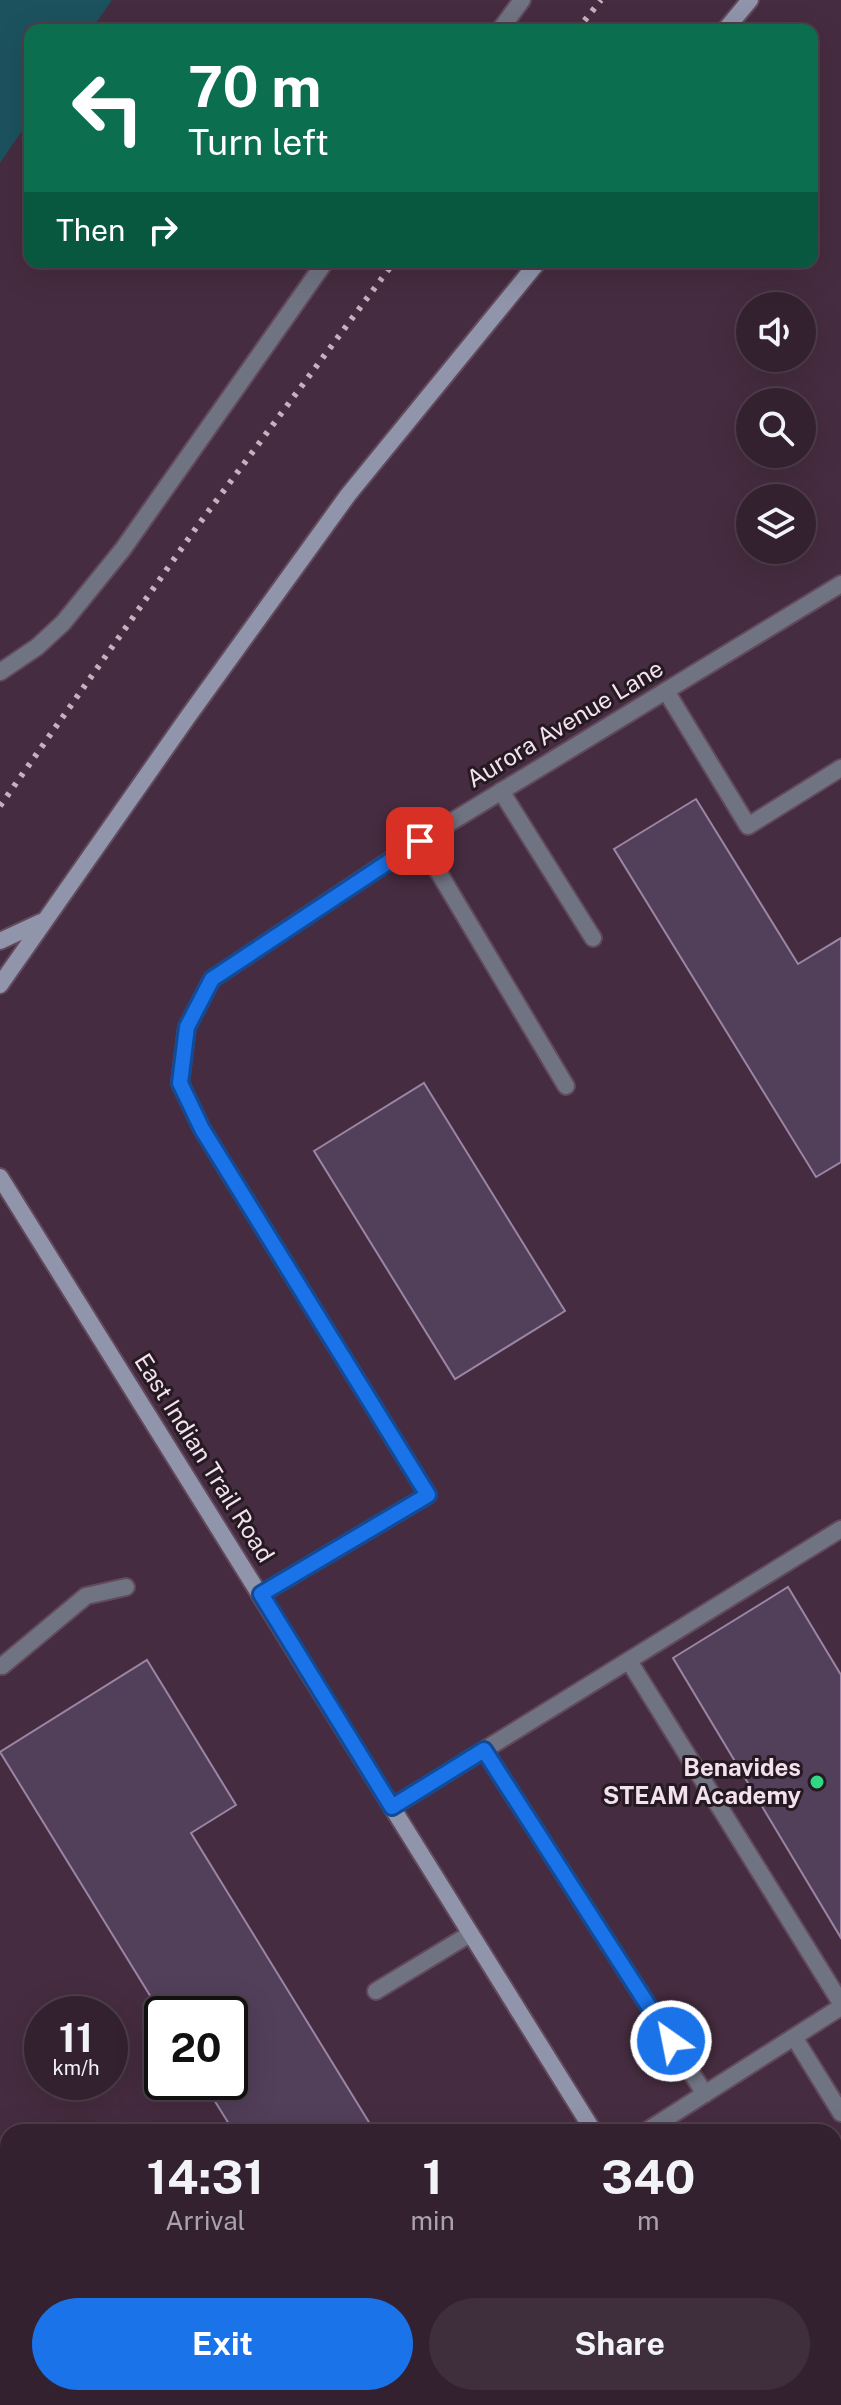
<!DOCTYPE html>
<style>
:root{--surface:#342130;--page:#3f2e3c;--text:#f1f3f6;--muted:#a9a3ab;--line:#4e3e4c;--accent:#1a73e8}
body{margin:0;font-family:"Public Sans",sans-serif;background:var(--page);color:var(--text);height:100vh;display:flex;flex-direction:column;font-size:30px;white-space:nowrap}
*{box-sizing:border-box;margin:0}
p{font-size:26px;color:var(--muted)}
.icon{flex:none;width:44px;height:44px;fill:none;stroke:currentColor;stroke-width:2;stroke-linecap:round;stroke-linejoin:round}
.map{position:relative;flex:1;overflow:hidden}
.details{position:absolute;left:0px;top:2124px;width:842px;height:282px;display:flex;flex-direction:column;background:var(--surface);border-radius:24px 24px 0 0;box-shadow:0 8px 32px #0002,0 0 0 2px var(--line)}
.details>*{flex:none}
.hud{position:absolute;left:24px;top:24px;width:794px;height:244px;border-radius:16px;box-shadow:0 8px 32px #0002,0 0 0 2px var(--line);background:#0b6e4f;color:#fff;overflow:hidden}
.buttons{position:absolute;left:736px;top:292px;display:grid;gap:16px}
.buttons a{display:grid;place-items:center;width:80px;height:80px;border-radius:50%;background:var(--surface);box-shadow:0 8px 32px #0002,0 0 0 2px var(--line);font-size:40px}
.speed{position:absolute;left:24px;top:1996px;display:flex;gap:16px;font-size:40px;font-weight:700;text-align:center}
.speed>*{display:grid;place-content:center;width:104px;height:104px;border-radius:50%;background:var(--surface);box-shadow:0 8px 32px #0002,0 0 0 2px var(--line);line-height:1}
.speed small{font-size:20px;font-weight:400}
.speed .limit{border:4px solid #111;border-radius:12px;background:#fff;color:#111}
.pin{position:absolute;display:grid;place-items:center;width:68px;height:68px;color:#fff;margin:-34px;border-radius:16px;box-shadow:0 4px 12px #0006}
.me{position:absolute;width:88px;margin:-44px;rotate:327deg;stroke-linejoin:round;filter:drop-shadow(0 0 6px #0008)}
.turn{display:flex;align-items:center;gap:28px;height:168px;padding:0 32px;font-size:36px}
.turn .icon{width:104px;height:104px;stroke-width:2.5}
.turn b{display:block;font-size:56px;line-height:68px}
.then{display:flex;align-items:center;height:76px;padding:0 32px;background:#0003;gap:16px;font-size:30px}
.eta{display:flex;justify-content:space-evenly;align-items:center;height:136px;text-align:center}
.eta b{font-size:48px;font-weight:700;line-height:56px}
.action{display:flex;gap:16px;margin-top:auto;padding:16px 32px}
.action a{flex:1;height:92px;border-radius:48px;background:var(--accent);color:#fff;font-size:32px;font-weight:700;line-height:92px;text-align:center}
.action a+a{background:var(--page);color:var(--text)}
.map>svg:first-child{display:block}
</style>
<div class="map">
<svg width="841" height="2405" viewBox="0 0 841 2405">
<rect width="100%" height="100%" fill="#462c40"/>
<path fill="#1c525e" d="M0,0H112L91,30H30V119L0,163Z"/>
<path fill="#523f5a" stroke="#9a86a4" stroke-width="2" d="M696,799L798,964L841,938V1162L816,1177L614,849Z
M424,1083L565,1311L455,1379L314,1151Z
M788,1587L841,1675V1938L673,1658Z
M147,1660L236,1805L191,1833L375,2132H234L203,2082H230V2014L162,2015L0,1752Z
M0,2272L8,2285V2398H79L83,2405H0Z
M398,2398H535L524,2405H402Z"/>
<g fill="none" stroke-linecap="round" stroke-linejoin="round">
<g stroke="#62495c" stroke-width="20">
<path id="service" d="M500,30L522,0
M0,672L37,647L63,623L123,549L325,262
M666,691L748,826L841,768
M501,791L593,938
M420,841L566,1086
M629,1661L841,2003
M2,1666L86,1596L126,1587
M484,1750L705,2094
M392,1807L841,1529
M376,1991L470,1934
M794,2037L841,2113
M645,2132L841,2007
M0,2212L8,2224
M834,2302L841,2290
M126,2398L131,2405
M569,2405L581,2398
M702,2405L714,2398"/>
</g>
<g stroke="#62495c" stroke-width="20">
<path id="minor" d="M261,1594L428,1495L202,1129L180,1083L187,1027L212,979L410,847L841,584"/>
</g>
<g stroke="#62495c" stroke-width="20">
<path id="secondary" d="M725,30L750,0
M0,941L41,922
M0,985L187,718L348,495L538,262
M0,1177L594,2132
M760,2398L765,2405"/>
</g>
<use href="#service" stroke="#707382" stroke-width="16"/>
<use href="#minor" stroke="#707382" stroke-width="16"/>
<use href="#secondary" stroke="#9095ac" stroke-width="16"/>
<path stroke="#c5b1bf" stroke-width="6" stroke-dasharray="4 8" stroke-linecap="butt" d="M577,30L601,0
M0,806L196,528L394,262"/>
</g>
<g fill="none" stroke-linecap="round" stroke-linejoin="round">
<g stroke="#114b97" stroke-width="20">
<path id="route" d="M420,841L212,979L187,1027L180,1083L202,1129L428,1495L261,1594L392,1807L484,1750L671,2041"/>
</g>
<use href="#route" stroke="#1a73e8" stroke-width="14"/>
</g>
<circle fill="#2fd883" stroke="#251922" stroke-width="3" cx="817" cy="1782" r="8"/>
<g text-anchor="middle" stroke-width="6" stroke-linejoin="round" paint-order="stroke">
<g font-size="24" fill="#f3e1ee" stroke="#251922">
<text transform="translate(565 724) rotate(-31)" y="8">Aurora Avenue Lane</text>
<text transform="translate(204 1458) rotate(58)" y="8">East Indian Trail Road</text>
</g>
<g font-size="24" font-weight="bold" fill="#f3e1ee" stroke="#251922" text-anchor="end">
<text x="801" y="1776">Benavides<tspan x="801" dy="28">STEAM Academy</tspan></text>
</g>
</g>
</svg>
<div class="buttons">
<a><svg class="icon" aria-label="sound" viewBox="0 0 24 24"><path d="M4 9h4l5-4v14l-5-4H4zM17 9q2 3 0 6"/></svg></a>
<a><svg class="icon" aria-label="search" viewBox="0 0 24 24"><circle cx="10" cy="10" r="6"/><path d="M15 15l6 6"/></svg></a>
<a><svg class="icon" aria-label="layers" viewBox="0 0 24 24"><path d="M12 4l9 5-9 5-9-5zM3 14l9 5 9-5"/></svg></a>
</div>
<div class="speed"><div>11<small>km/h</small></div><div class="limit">20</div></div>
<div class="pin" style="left:420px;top:841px;background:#d93025"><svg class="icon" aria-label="arrive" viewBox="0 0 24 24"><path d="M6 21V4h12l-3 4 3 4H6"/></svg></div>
<svg class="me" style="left:671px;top:2041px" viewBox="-20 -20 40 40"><circle r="17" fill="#1a73e8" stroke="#fff" stroke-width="3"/><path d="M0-11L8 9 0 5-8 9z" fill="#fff"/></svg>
<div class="hud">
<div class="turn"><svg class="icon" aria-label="left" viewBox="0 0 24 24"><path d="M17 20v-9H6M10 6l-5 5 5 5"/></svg><div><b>70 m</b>Turn left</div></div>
<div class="then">Then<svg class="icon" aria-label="right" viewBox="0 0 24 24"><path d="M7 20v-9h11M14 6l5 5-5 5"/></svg></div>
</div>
<section class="details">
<div class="eta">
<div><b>14:31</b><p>Arrival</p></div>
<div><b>1</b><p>min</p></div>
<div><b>340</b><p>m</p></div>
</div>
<div class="action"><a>Exit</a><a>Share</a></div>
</section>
</div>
